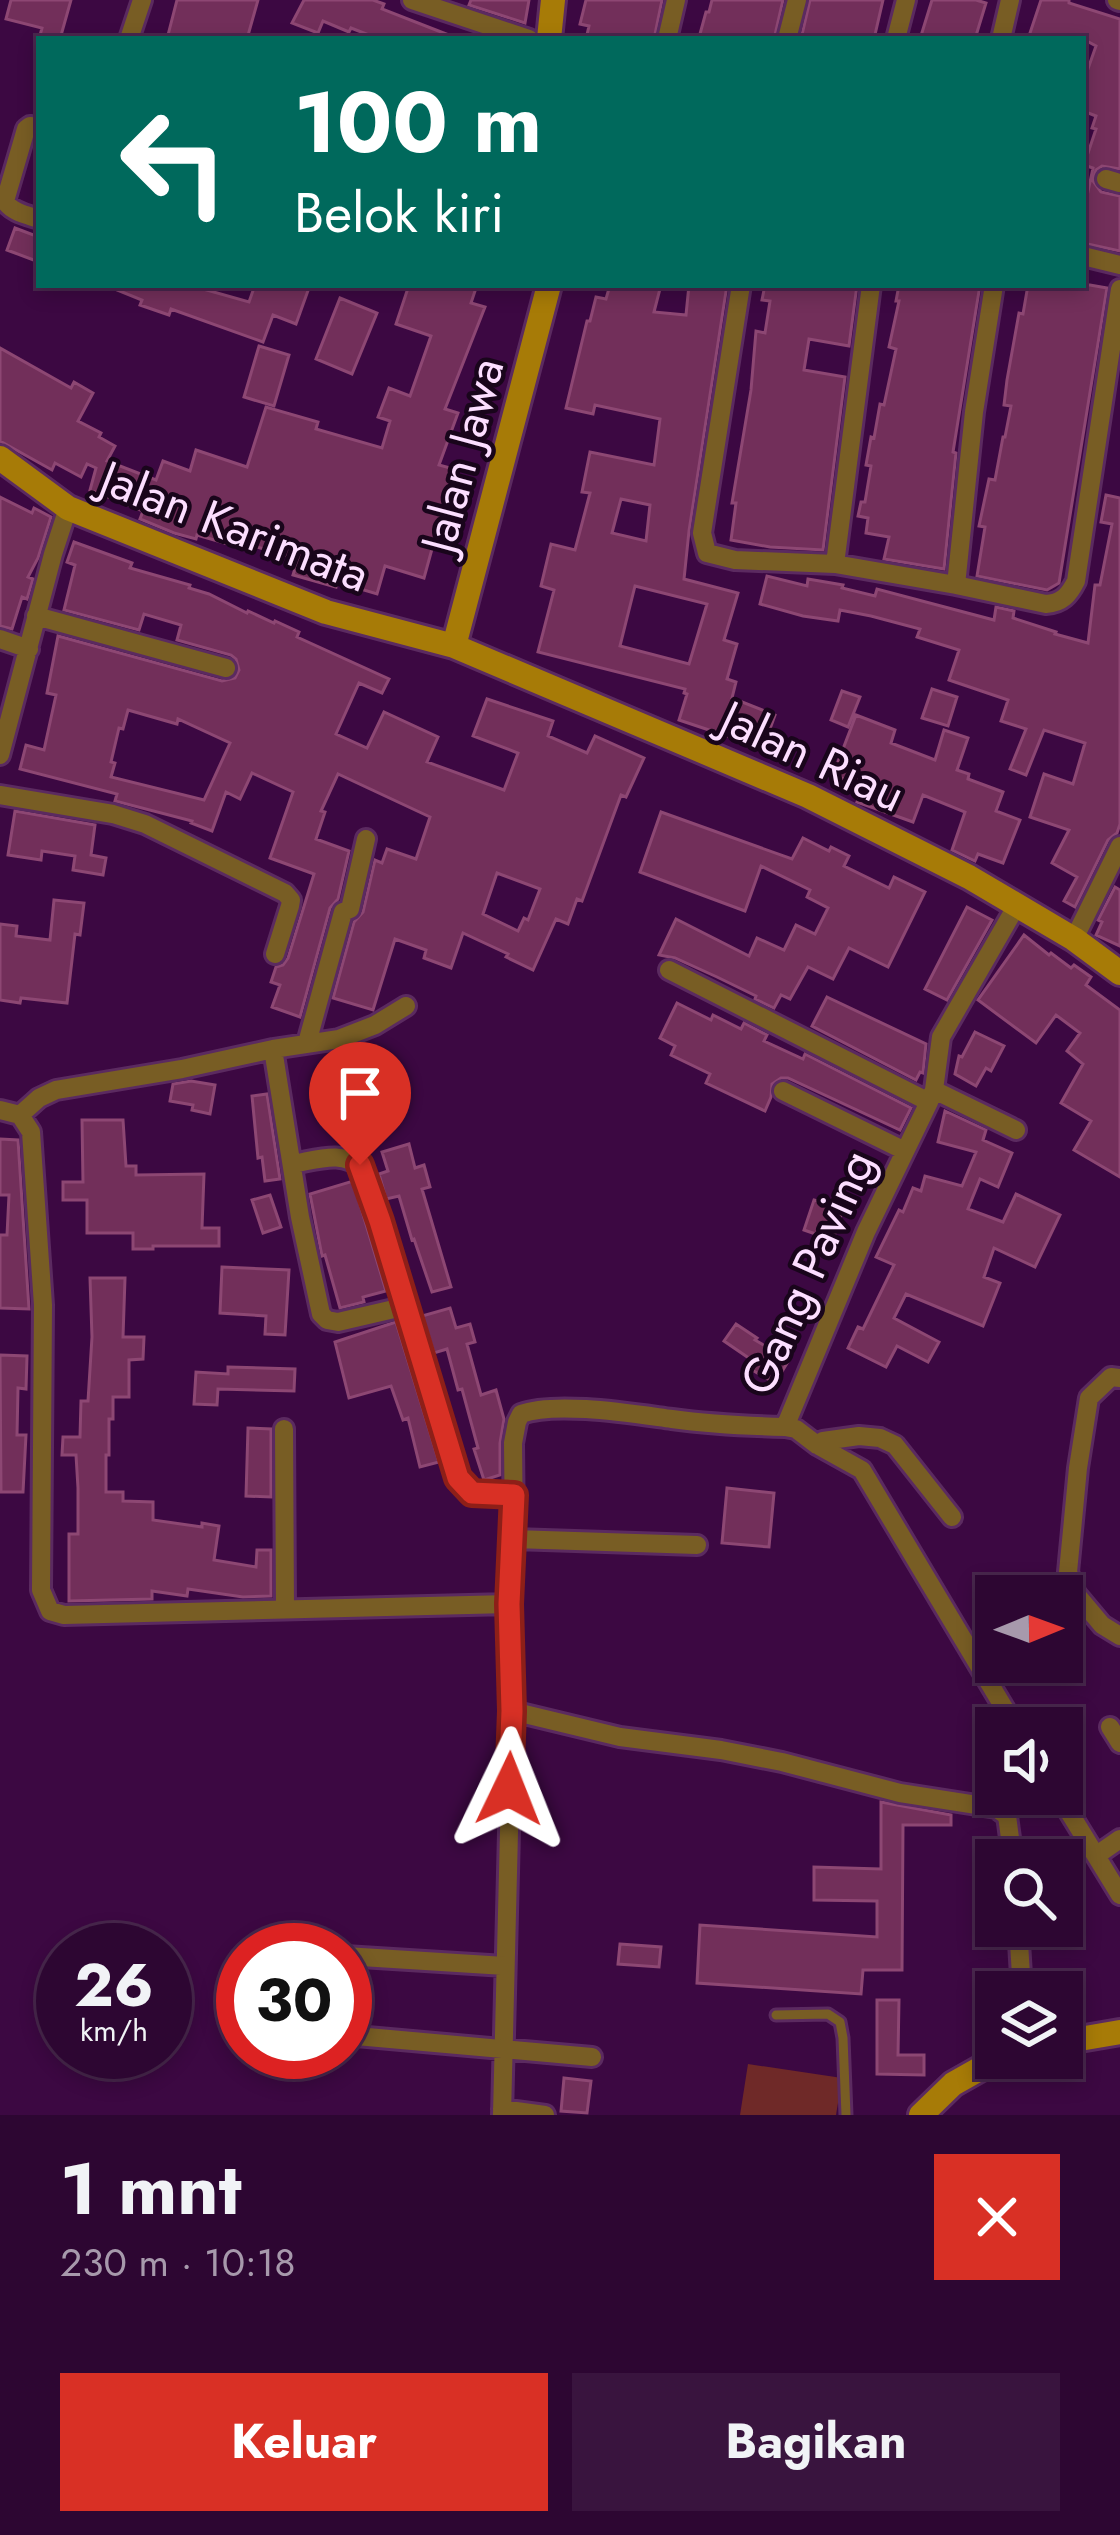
<!DOCTYPE html>
<html lang="id">
<meta charset="utf-8">
<style>
:root{--surface:#2d0632;--page:#39143e;--text:#f1f3f6;--muted:#a799ac;--line:#48274d;--accent:#d93025}
body{margin:0;font-family:Jost,sans-serif;background:var(--page);color:var(--text);height:100vh;display:flex;flex-direction:column;font-size:45px;white-space:nowrap}
*{box-sizing:border-box;margin:0}
p{font-size:39px;color:var(--muted)}
.icon{flex:none;width:66px;height:66px;fill:none;stroke:currentColor;stroke-width:2;stroke-linecap:round;stroke-linejoin:round}
.map{position:relative;height:2115px;overflow:hidden}
.panel{display:flex;flex-direction:column;background:var(--surface);flex:1}
.panel>*{flex:none}
.hud{position:absolute;left:36px;top:36px;width:1050px;height:252px;border-radius:0px;box-shadow:0 6px 18px #0003,0 0 0 3px var(--line);background:#00695c;color:#fff;overflow:hidden}
.needle{width:78px;rotate:89deg}
.controls{position:absolute;left:975px;top:1575px;display:grid;gap:24px}
.controls a{display:grid;place-items:center;width:108px;height:108px;border-radius:0px;background:var(--surface);box-shadow:0 6px 18px #0003,0 0 0 3px var(--line);font-size:60px}
.speed{position:absolute;left:36px;top:1923px;display:flex;gap:24px;font-size:60px;font-weight:700;text-align:center}
.speed>*{display:grid;place-content:center;width:156px;height:156px;border-radius:50%;background:var(--surface);box-shadow:0 6px 18px #0003,0 0 0 3px var(--line);line-height:1}
.speed small{font-size:30px;font-weight:400}
.speed .limit{border:18px solid #d22;background:#fff;color:#111}
.pin{position:absolute;display:grid;place-items:center;width:102px;height:102px;color:#fff;margin:-123px -51px;border-radius:50% 50% 50% 0;rotate:-45deg;box-shadow:0 0 12px #0007}
.pin .icon{rotate:45deg}
.me{position:absolute;width:132px;margin:-66px;rotate:2deg;stroke-linejoin:round;filter:drop-shadow(0 0 9px #0008)}
.turn{display:flex;align-items:center;gap:42px;height:252px;padding:0 60px;font-size:54px}
.turn .icon{width:156px;height:156px;stroke-width:2.5}
.turn b{display:block;font-size:84px;line-height:102px}
.round{display:grid;place-items:center;flex:none;width:126px;height:126px;border-radius:0px;background:var(--page)}
.summary{display:flex;align-items:center;justify-content:space-between;height:204px;padding:0 60px}
h1{font-size:72px;font-weight:700;line-height:90px}
.action{display:flex;gap:24px;margin-top:auto;padding:24px 60px}
.action a{flex:1;height:138px;border-radius:0px;background:var(--accent);color:#fff;font-size:48px;font-weight:700;line-height:138px;text-align:center}
.action a+a{background:var(--page);color:var(--text)}
.map>svg:first-child{display:block}
</style>
<div class="map">
<svg width="1120" height="2115" viewBox="0 0 1120 2115">
<rect width="100%" height="100%" fill="#3c0842"/>
<path fill="#6f2928" d="M748,2064L842,2078L836,2115H740Z"/>
<path fill="#722f5a" stroke="#8d4773" stroke-width="3" fill-rule="evenodd" d="M11,0H71L60,39H39L42,28L6,19Z
M177,0H258L247,39H167Z
M304,0H373L384,4L382,9L459,39H379L351,28L349,32L323,21L318,33L292,23Z
M471,0H529L525,23L469,5Z
M586,0H662L654,39H586L589,26L580,24Z
M712,0H783L774,39H722L700,34L706,12H709Z
M810,0H883L874,39H801Z
M932,0H976L986,3L975,39H920Z
M1041,0H1069V3L1120,19V169L1102,166L1096,170L1093,181L1101,192L1120,196V251L1083,243L1086,217L1083,215L1093,168L1084,165L1096,129L1092,128L1096,116L1083,111V83L1096,46L1083,39H1028Z
M15,228L39,237V262L7,250Z
M105,285H189L249,302L255,285H310L296,324L273,315L263,342L171,309L169,315L140,305L142,300Z
M409,285H477L471,303L485,307L445,409L458,413L439,465L454,469L424,578L385,566L377,594L337,582L336,587L293,575L298,559L233,540L231,545L197,535L196,539L174,533L140,519L143,511L90,490L96,468L87,464L81,477L55,463L52,470L0,441V348L71,388L74,382L93,393L78,421L101,433L99,437L115,446L107,461L156,480L163,461L190,471L196,450L247,467L266,407L318,422L316,429L382,448L390,421L378,417L389,388L410,396L431,336L396,324Z
M610,285H661L654,312L686,315L689,285H727L689,531L684,579L738,593L724,640L737,644L727,679L736,682L732,698L775,715L763,748L679,720L687,694L684,693L685,689L538,652L554,590L541,586L551,544L575,550L590,493L582,492L590,452L654,465L660,419L595,405L593,414L566,408L587,321H590L596,297L606,299ZM621,499L650,505L646,541L612,533ZM635,586L707,604L689,664L620,646Z
M765,285H857L849,346L809,339L804,370L845,377L823,550L770,547L731,540L736,503H732L751,390L756,331L765,333L770,301L762,300Z
M899,285H980L953,452L956,453L944,569L884,559L889,537L866,533L868,518L858,516L861,502H865L871,466L866,465L871,437L874,438L880,404L884,405L896,349L889,347L899,301H896Z
M1028,285H1090L1107,288L1059,583L1047,590L977,576L985,527L979,526L989,479L995,480L1003,437H1005L1011,406L1004,405L1007,380L1019,313L1023,314Z
M340,298L377,313L352,374L316,359Z
M259,346L289,355L274,406L244,397Z
M1106,495L1120,498V824L1117,833L1108,840L1075,907L1064,901L1077,877L1052,863L1069,830L1030,817L1044,774L1073,784L1085,743L1044,730L1026,775L1010,769L1026,729L1001,721L1008,700L949,680L959,650L917,637L920,629L871,616L840,610L838,621L803,616L760,604L767,576L807,586L808,579L843,585L842,588L875,596L877,589L994,620L996,607L1014,611L1013,618L1056,632L1055,634L1088,643L1095,585H1100L1112,524L1101,522Z
M0,497L32,513L34,508L51,517L38,558L28,577L33,579L27,599L22,597L12,629L0,626Z
M74,542L132,563L130,568L190,585L189,588L209,594L247,613L248,611L274,623L275,621L299,632L297,637L389,679L382,693L359,683L336,734L367,748L384,712L438,737L427,762L504,790L518,753L473,736L487,699L553,721L548,736L587,753L595,736L644,758L626,797L621,795L582,901L577,899L568,924L556,919L533,970L506,957L508,954L463,933L451,968L424,958L426,950L395,939L373,1010L333,998L354,922L363,912L375,860L382,863L387,849L416,859L430,817L338,774L321,811L325,812L316,839L349,851L338,899L330,908L300,1017L272,1007L280,985L271,982L276,967L283,965L288,958L314,874L270,858L293,792L252,773L240,799L226,792L212,831L191,823L192,821L115,801L117,794L20,769L26,745L44,750L56,695L47,693L58,636L222,681L235,678L239,670L236,659L231,655L177,640L181,625L144,614L139,630L64,610L75,565L67,562ZM128,710L177,724L178,719L230,743L204,800L111,777L115,763L111,762L119,728L123,729ZM497,873L540,889L528,920L524,918L518,931L483,914Z
M932,689L957,697L948,726L922,718Z
M842,691L860,697L848,727L831,720Z
M856,715L895,730L891,743L935,760L944,730L968,738L957,770L969,774L968,779L1003,792L996,811L1020,820L1003,863L978,854L975,861L952,850L965,812L923,795L913,822L857,802L863,786L833,775Z
M15,811L95,825L91,855L106,858L103,875L73,870L75,856L42,851L41,860L8,855Z
M661,812L792,859L803,838L829,851L831,847L849,856L844,866L889,888L894,877L925,892L888,967L849,948L833,979L808,967L790,999L781,995L774,1008L755,999L756,996L717,977L675,958L659,955L676,919L749,956L757,938L784,950L796,925L815,934L828,908L807,897L810,890L761,866L745,911L640,872Z
M1115,887L1120,890V946L1096,935L1102,922L1098,920Z
M54,900L84,903L80,935L75,934L67,1003L21,998L20,1003L0,1000V924L17,926L16,936L50,940Z
M967,907L992,920L947,1000L925,989Z
M1024,935L1049,955L1051,953L1071,968L1074,965L1091,977L1086,985L1120,1010V1177L1074,1150L1091,1121L1061,1103L1083,1064L1067,1051L1080,1033L1056,1015L1036,1043L978,1000Z
M827,997L926,1044L923,1073L920,1072L916,1080L812,1026Z
M677,1003L711,1020L713,1015L741,1029L744,1023L767,1035L764,1041L803,1059L805,1054L911,1108L900,1130L788,1078H781L772,1084L771,1097L765,1111L706,1083L710,1074L671,1055L675,1046L660,1038Z
M975,1032L1004,1046L991,1071L986,1068L976,1086L955,1074L959,1056L962,1057Z
M191,1081L215,1085L210,1114L192,1110L193,1105L170,1101L173,1084Z
M267,1094L280,1179L265,1181L262,1157L258,1158L252,1096Z
M945,1111L986,1130L983,1140L1012,1153L998,1187L980,1179L968,1209L1003,1222L1016,1194L1060,1215L1035,1267L994,1248L984,1277L1000,1283L983,1326L906,1294L894,1318L939,1342L928,1362L897,1346L886,1367L848,1348L858,1327L863,1329L894,1265L876,1257L899,1210L903,1212L913,1188L921,1191L925,1176L962,1186L976,1152L938,1142Z
M82,1120H123L126,1166H136V1175L204,1174L202,1228H219V1246H153V1249H133V1233H87V1200H63V1182H83Z
M0,1139L18,1140L29,1309L0,1308V1235H7L9,1195H0Z
M409,1144L415,1168L424,1165L430,1187L422,1189L451,1287L432,1292L414,1239L412,1240L399,1196L386,1199L379,1174L388,1171L382,1152Z
M353,1181L386,1291L363,1297L364,1302L340,1308L325,1255L322,1256L310,1194Z
M270,1195L281,1227L263,1233L252,1200Z
M814,1200L843,1209L833,1240L804,1230Z
M222,1267L289,1270L285,1335L265,1334L266,1316L220,1313Z
M90,1278H125L123,1337H144L143,1359L129,1360V1397H113V1419H109V1455H106V1492H123V1501L153,1502V1520L202,1527V1523L219,1526L214,1560L256,1567L257,1550H271V1596L243,1597L188,1589L187,1596L152,1591V1599L69,1601V1534H78V1488L76,1455H62L63,1437H80L81,1401H88L92,1337Z
M450,1308L456,1328L470,1324L475,1342L467,1344L481,1395L496,1390L504,1419L500,1443V1475L484,1480L474,1449L478,1448L462,1389L458,1390L447,1349L434,1353L422,1316Z
M396,1322L439,1462L420,1467L408,1418L403,1420L391,1386L349,1398L335,1342Z
M736,1324L757,1338L755,1340L789,1360L775,1383L752,1370L756,1363L724,1341Z
M0,1355L27,1356L26,1389L18,1388L17,1435H26L23,1492H1Z
M228,1367L295,1369L294,1391L218,1389L217,1405L194,1404L196,1372L228,1374Z
M248,1428L271,1429V1497L246,1496Z
M727,1488L774,1493L769,1547L722,1543Z
M881,1802L951,1815V1825H903L902,1970H863L861,1994L697,1983L700,1925L877,1937V1901L814,1900V1867L881,1869Z
M620,1944L661,1947L659,1967L618,1964Z
M877,2000H899L898,2055H924V2075L877,2074Z
M564,2078L591,2081L587,2113L561,2111Z"/>
<g fill="none" stroke-linecap="round" stroke-linejoin="round">
<g stroke="#5b2a60" stroke-width="15">
<path id="lane" d="M776,2015L828,2014L840,2022L843,2038L846,2115"/>
</g>
<g stroke="#5b2a60" stroke-width="24">
<path id="street" d="M412,0L529,39
M1117,0L1120,1
M129,39L142,0
M667,39L676,0
M787,39L797,0
M896,39L906,0
M1001,39L1010,0
M39,127L30,126L26,129L5,201C11,212 27,215 39,219
M1106,179L1120,183
M1083,256L1120,265
M741,285L702,533L707,553L735,560L835,564L956,585L1046,604C1062,603 1069,595 1076,581L1120,289
M835,564L871,285
M956,585L974,412L994,285
M36,616L226,668
M0,639L29,649
M0,755L53,554L68,508
M0,795L113,814L145,824L285,893L291,900L290,906L275,954
M1074,939L1120,846
M669,970L929,1102
M307,1043L343,912L350,909L366,839
M273,1049L300,1217L321,1314L327,1320L338,1322L407,1306
M934,1090L1016,1130
M783,1091L905,1151
M0,1110L20,1115L31,1132L43,1305L41,1590L50,1611L64,1615L509,1604
M20,1115L39,1098L56,1090L182,1069L273,1049L339,1039L375,1025L406,1006
M292,1164C317,1160 343,1149 363,1169L458,1478L473,1493L514,1495
M1120,1378L1111,1377L1089,1398L1078,1468L1068,1572L1076,1594L1102,1625L1120,1636
M785,1427L866,1232L929,1102L934,1090L941,1037L1017,905
M284,1429L285,1609
M817,1445L823,1441L859,1436L880,1438L895,1445L952,1517
M514,1539L697,1545
M512,1711L620,1737L721,1750L782,1762L900,1793L996,1808L1007,1816L1013,1860
M1110,1727L1120,1743
M1058,1794L1120,1895
M1097,1855L1120,1839
M1018,1926L1022,1992
M345,1956L505,1966
M345,2035L592,2057
M502,2109L545,2115
M502,2115L512,1711L509,1604L514,1539L513,1443L517,1422L521,1414C556,1401 634,1414 672,1419C709,1424 747,1426 785,1427L796,1429L817,1445L862,1470L1016,1728"/>
</g>
<g stroke="#5b2a60" stroke-width="30">
<path id="secondary" d="M549,39L553,0
M0,458L68,508L326,612L454,646L808,796L969,877L1074,939L1120,973
M454,646L549,285
M1062,2042L1120,2032
M921,2115L953,2084L999,2058"/>
</g>
<use href="#lane" stroke="#785d24" stroke-width="9"/>
<use href="#street" stroke="#785d24" stroke-width="18"/>
<use href="#secondary" stroke="#a77b07" stroke-width="24"/>
</g>
<g fill="none" stroke-linecap="round" stroke-linejoin="round">
<g stroke="#8d1f18" stroke-width="30">
<path id="route" d="M360,1165L380,1221L458,1478L472,1493L514,1495L509,1604L512,1711L509,1789"/>
</g>
<use href="#route" stroke="#d93025" stroke-width="21"/>
</g>
<g text-anchor="middle" stroke-width="9" stroke-linejoin="round" paint-order="stroke">
<g font-size="48" fill="#fcdeff" stroke="#19051b">
<text transform="translate(462 455) rotate(-75)" y="17">Jalan Jawa</text>
<text transform="translate(235 526) rotate(21)" y="17">Jalan Karimata</text>
<text transform="translate(813 756) rotate(25)" y="17">Jalan Riau</text>
<text transform="translate(807 1272) rotate(-66)" y="17">Gang Paving</text>
</g>
</g>
</svg>
<div class="controls">
<a><svg class="needle" viewBox="-14 -14 28 28"><path d="M0-13l5 13h-10z" fill="#e53935"/><path d="M0 13l5-13h-10z" fill="#a799ac"/></svg></a>
<a><svg class="icon" aria-label="sound" viewBox="0 0 24 24"><path d="M4 9h4l5-4v14l-5-4H4zM17 9q2 3 0 6"/></svg></a>
<a><svg class="icon" aria-label="search" viewBox="0 0 24 24"><circle cx="10" cy="10" r="6"/><path d="M15 15l6 6"/></svg></a>
<a><svg class="icon" aria-label="layers" viewBox="0 0 24 24"><path d="M12 4l9 5-9 5-9-5zM3 14l9 5 9-5"/></svg></a>
</div>
<div class="speed"><div>26<small>km/h</small></div><div class="limit">30</div></div>
<div class="pin" style="left:360px;top:1165px;background:#d93025"><svg class="icon" aria-label="arrive" viewBox="0 0 24 24"><path d="M6 21V4h12l-3 4 3 4H6"/></svg></div>
<svg class="me" style="left:509px;top:1789px" viewBox="-20 -20 40 40"><path d="M0-17L14 15 0 8-14 15z" fill="#d93025" stroke="#fff" stroke-width="4"/></svg>
<div class="hud">
<div class="turn"><svg class="icon" aria-label="left" viewBox="0 0 24 24"><path d="M17 20v-9H6M10 6l-5 5 5 5"/></svg><div><b>100 m</b>Belok kiri</div></div>
</div>
</div>
<section class="panel">
<div class="summary"><div><h1>1 mnt</h1><p>230 m · 10:18</p></div><a class="round" style="background:#d93025;color:#fff"><svg class="icon" aria-label="close" viewBox="0 0 24 24"><path d="M6 6l12 12M18 6L6 18"/></svg></a></div>
<div class="action"><a>Keluar</a><a>Bagikan</a></div>
</section>
